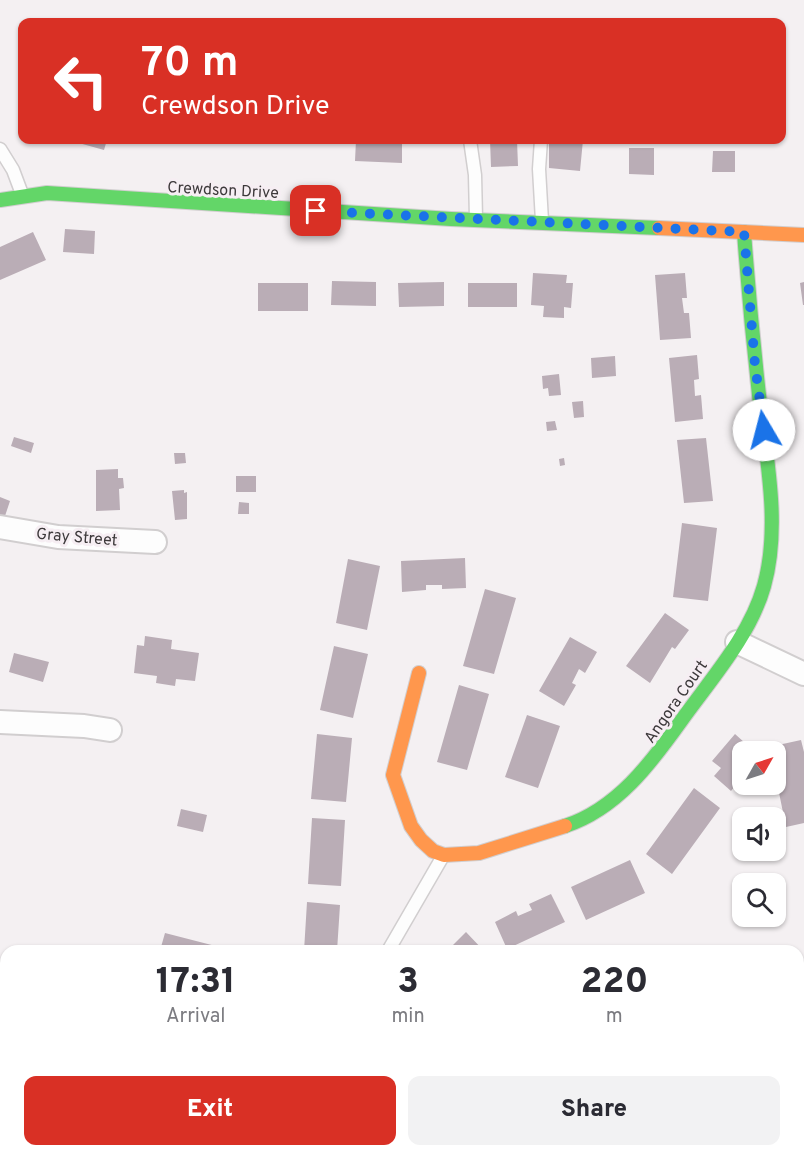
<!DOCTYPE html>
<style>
:root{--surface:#fff;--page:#f2f2f3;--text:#2b2b33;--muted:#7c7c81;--accent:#d93025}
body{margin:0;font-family:Overpass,sans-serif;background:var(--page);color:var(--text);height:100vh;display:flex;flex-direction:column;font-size:22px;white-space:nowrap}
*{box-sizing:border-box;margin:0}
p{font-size:20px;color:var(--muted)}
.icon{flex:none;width:33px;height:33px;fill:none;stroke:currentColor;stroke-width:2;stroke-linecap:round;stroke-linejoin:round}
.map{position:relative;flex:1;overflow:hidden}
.panel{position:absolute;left:0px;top:945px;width:804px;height:212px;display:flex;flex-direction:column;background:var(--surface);border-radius:18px 18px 0 0;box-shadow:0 2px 4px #0004}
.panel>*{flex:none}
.banner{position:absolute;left:18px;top:18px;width:768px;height:126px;border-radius:12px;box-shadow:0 2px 4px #0004;background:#d93025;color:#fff;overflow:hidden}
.needle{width:39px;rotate:51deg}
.controls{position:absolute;left:732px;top:741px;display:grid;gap:12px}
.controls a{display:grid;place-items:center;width:54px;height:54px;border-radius:12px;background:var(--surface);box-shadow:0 2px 4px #0004;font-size:30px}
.pin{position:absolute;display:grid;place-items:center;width:51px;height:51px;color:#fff;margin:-26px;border-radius:12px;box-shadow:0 3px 9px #0006}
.me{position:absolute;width:66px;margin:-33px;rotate:352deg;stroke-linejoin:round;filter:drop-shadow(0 0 4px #0008)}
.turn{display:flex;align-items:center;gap:21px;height:126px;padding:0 24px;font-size:27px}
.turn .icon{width:78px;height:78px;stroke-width:2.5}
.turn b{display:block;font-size:42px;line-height:51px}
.eta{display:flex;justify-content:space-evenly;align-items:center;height:102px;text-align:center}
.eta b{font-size:36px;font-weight:800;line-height:42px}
.button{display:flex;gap:12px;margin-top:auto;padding:12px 24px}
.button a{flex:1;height:69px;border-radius:12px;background:var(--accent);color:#fff;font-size:24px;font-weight:800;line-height:69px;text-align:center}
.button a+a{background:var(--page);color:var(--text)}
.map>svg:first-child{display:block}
</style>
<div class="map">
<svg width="804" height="1156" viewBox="0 0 804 1156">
<rect width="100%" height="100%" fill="#f4f0f2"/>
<path fill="#baadb6" d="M68,140H107L104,150Z
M356,140H402V163L355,161Z
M490,140H517L518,166L491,167Z
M549,140H583L580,171L549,168Z
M629,148H654V175L629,174Z
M713,151H735V172H712Z
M65,229L95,231L94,254L63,252Z
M33,232L46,260L0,280V247Z
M533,273L567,275L566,283H573L571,308L564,307V318L543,317L544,306L531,305Z
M685,273L687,298H682L684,313H689L691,338L660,340L655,275Z
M332,281L376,282V306L331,305Z
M444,282V306L399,307L398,283Z
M804,282V305H803L800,283Z
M258,283H308V311H258Z
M468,283H517V307H468Z
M697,355L699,379L694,380L695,396L701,395L703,419L675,422L669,358Z
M615,356L616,376L592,378L591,358Z
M559,374L561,395L549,396L548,388L543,389L542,376Z
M583,401L584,417L574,418L572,402Z
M555,421L557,430L547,431L546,422Z
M14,437L34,443L31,453L11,446Z
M706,438L713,501L684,503L677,440Z
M174,453H185L186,463L175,464Z
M564,458L565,465L560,466L559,459Z
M118,469V478H123L124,488L119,489L120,510L96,511V470Z
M236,476H256V492H236Z
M184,490V493L187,492V519L175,520L172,491Z
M0,497L10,501L3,522L0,521Z
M239,502L249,503V514H238Z
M682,523L717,528L708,601L673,597Z
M465,558L466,588L442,589V585H426V590L402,592L401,561Z
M348,559L380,566L367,630L336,623Z
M485,589L516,598L494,674L463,666Z
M665,613L689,630L675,649L672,647L650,683L626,666Z
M145,636L172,640L171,649L199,653L195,681L176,679L175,686L156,683L157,676L134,673L137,645L144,646Z
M570,637L597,652L585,673L579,669L572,683L576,685L564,706L539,691Z
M334,646L368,654L353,718L320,710Z
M14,653L49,662L43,682L9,672Z
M459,685L489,694L467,770L437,762Z
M527,715L560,726L538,788L505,777Z
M317,734L352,738L346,802L311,799Z
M735,734L755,752H742V777L731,791L714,776L721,768L712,761Z
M801,740L804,752V823L786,827L776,778V752H770L769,747Z
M694,788L720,808L672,874L646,854Z
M181,809L207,815L203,832L177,826Z
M312,818L345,820L341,886L308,884Z
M630,860L645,893L586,920L571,887Z
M551,894L565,922L507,949L495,922L516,911L518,916L532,910L529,904Z
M307,902L340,905L337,951H304Z
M466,932L484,951L448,950Z
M165,933L231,950V951H149L151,945L161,947Z
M277,1150H308L309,1156H271L278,1154Z
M324,1150H379L380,1156H325Z"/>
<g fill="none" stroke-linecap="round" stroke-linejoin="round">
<g stroke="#d1cecf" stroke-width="15">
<path id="lane" d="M470,140L475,175L476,218
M541,140L539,169L542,221
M0,149L13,170L22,194
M388,951L443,856
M191,1150L192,1156
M235,1150L236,1156"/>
</g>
<g stroke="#d1cecf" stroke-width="26">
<path id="street" d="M0,527L58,537L155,542
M737,642L804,674
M0,722L84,726L110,730
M798,1117L804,1115
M610,1156L639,1150"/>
</g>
<g stroke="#d1cecf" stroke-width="16">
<path id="fast" d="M0,200L47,193L451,219L659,228
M565,826C617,809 651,763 681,721C711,679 750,636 764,586C781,526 766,456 759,395C753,341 748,287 744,232"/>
</g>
<g stroke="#d1cecf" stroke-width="16">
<path id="slow" d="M659,228L804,235
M419,673L393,775L411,826L421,840L433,851L444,855L479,853L565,826"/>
</g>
<use href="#lane" stroke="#fdfdfd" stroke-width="12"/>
<use href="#street" stroke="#fdfdfd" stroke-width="22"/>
<use href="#fast" stroke="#63d668" stroke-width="14"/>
<use href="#slow" stroke="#ff974d" stroke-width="14"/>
</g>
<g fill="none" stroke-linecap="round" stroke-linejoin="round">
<path stroke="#1a73e8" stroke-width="10" stroke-dasharray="0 18" d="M316,211L744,232L755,365L764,430"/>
</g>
<g text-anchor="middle" stroke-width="6" stroke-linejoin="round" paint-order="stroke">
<g font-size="16" fill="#3d393b" stroke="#f6eef3">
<text transform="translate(223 189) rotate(3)" y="6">Crewdson Drive</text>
<text transform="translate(77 536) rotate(5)" y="6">Gray Street</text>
<text transform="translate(675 701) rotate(-55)" y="6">Angora Court</text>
</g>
</g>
</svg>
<div class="controls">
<a><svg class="needle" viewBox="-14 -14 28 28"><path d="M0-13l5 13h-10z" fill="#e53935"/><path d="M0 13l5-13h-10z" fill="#7c7c81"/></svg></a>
<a><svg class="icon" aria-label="sound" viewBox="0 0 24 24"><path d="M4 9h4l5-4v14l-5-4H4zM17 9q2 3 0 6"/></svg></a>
<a><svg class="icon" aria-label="search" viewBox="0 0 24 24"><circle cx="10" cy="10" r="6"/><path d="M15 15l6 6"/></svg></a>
</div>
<div class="pin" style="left:316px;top:211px;background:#d93025"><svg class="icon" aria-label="arrive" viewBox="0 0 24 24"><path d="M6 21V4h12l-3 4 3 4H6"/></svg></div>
<svg class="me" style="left:764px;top:430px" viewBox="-20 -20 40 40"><circle r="19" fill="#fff"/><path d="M0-13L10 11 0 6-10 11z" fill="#1a73e8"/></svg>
<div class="banner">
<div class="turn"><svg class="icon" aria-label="left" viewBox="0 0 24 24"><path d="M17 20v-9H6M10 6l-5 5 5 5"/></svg><div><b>70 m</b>Crewdson Drive</div></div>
</div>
<section class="panel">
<div class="eta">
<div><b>17:31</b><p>Arrival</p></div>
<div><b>3</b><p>min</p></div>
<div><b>220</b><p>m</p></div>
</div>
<div class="button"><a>Exit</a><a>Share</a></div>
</section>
</div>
